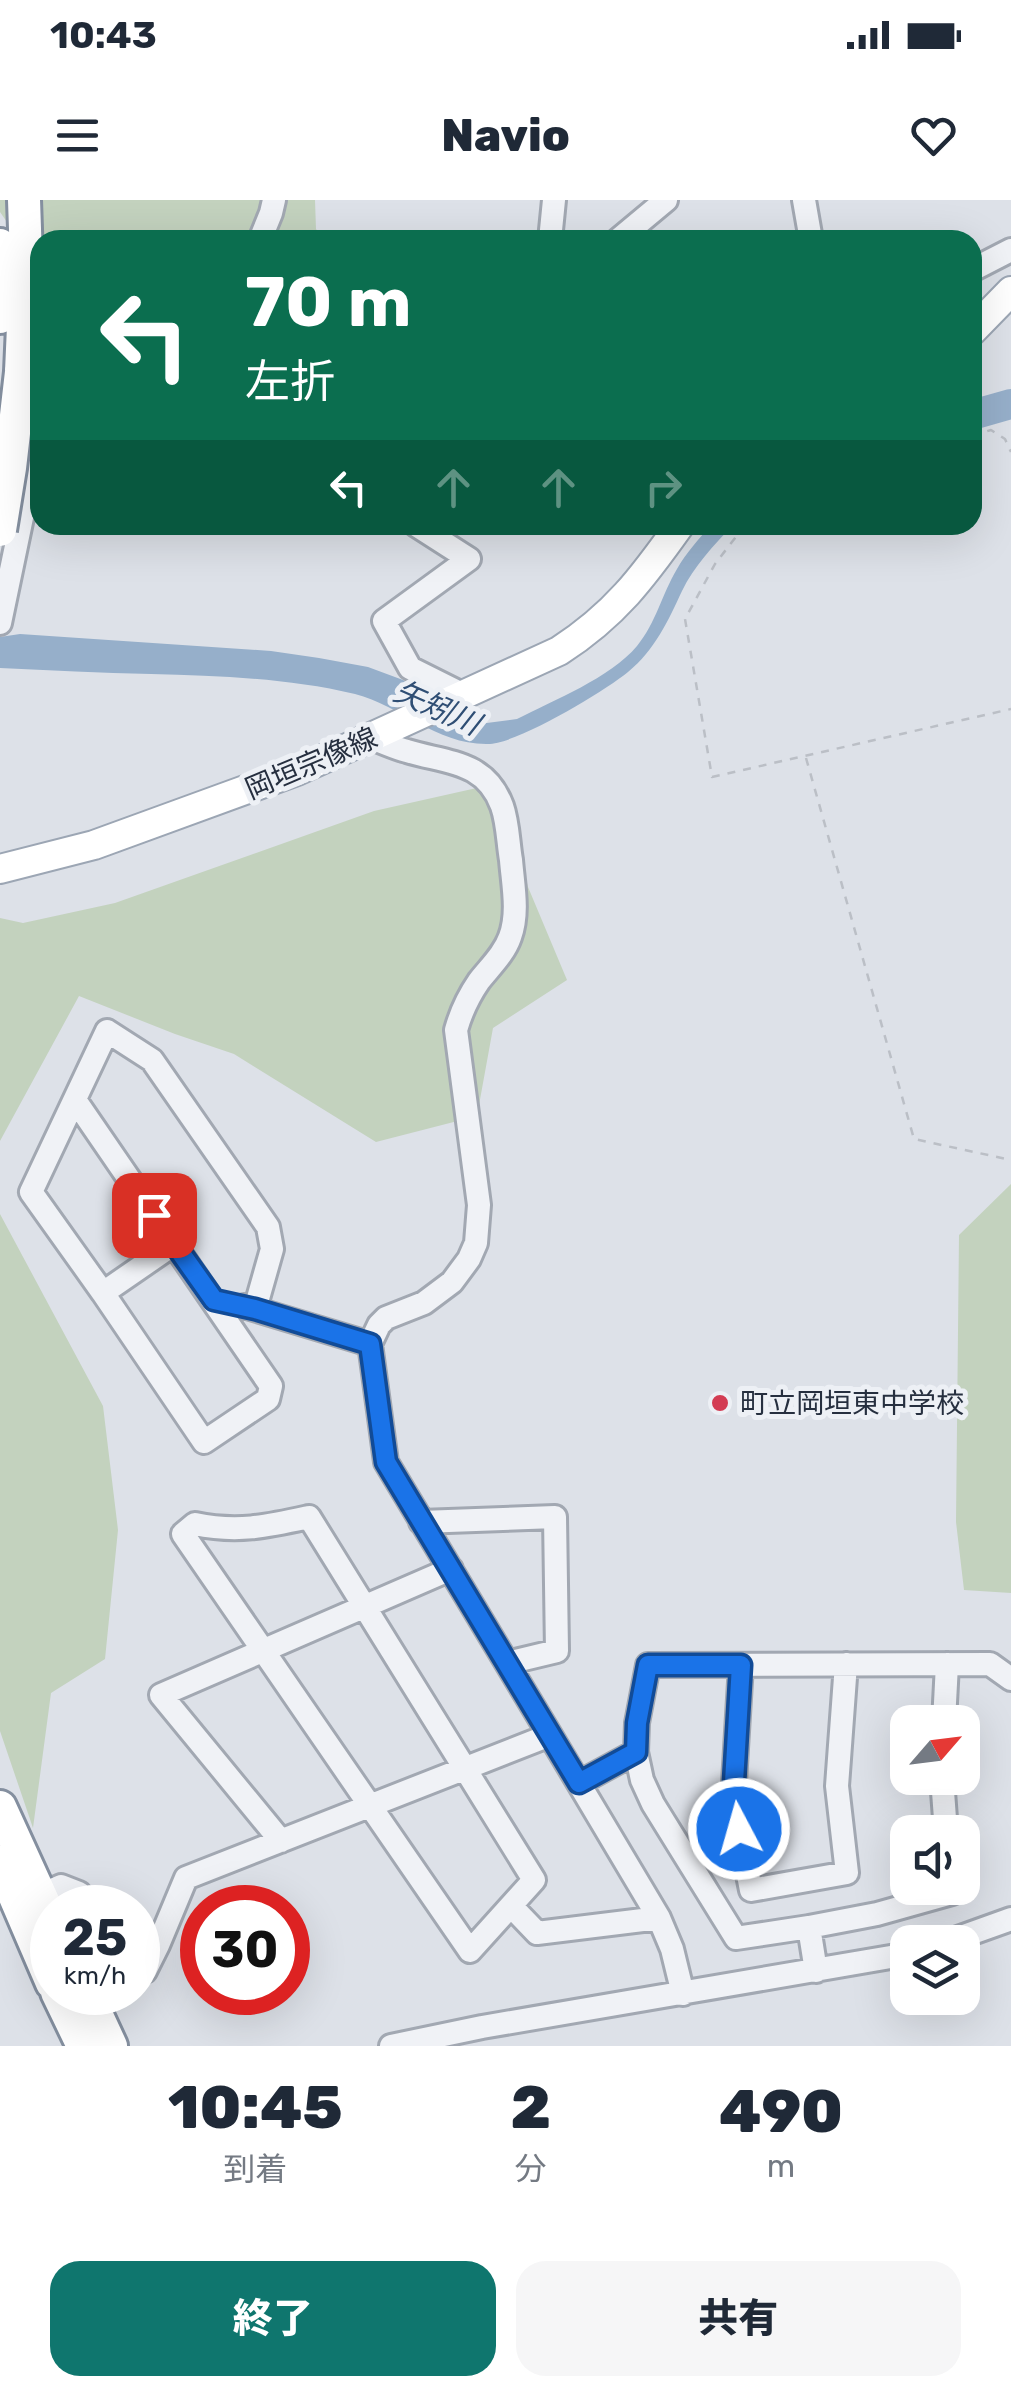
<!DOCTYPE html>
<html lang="ja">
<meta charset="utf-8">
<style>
:root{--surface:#fff;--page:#f6f6f7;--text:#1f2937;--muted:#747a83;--accent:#0f766e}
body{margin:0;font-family:Rubik,"Noto Sans JP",sans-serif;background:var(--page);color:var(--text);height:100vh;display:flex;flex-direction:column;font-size:38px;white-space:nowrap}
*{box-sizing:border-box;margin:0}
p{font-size:32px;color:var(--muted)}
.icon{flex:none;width:55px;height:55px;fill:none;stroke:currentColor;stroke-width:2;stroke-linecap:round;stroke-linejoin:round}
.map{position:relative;height:1846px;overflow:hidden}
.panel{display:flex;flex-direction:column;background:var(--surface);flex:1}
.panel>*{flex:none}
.banner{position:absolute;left:30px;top:30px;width:952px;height:305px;border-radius:30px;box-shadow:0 10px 40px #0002;background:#0b6e4f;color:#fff;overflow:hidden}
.needle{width:65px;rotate:62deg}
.tools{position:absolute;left:890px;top:1505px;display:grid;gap:20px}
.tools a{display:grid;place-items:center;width:90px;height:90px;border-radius:20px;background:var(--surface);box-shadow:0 10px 40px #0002;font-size:50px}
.speed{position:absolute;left:30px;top:1685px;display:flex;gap:20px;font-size:50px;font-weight:700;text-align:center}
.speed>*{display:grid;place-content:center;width:130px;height:130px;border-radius:50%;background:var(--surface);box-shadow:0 10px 40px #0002;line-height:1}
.speed small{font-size:25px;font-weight:400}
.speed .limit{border:15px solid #d22;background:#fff;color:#111}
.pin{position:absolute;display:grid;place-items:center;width:85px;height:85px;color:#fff;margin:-42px;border-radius:20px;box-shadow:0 5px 15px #0006}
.me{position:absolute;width:110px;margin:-55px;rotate:354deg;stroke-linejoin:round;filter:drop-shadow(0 0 8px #0008)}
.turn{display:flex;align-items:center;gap:35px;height:210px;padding:0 50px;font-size:45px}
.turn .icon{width:130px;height:130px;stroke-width:2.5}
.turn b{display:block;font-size:70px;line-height:85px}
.lanes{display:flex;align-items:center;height:95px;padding:0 50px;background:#0003;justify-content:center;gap:50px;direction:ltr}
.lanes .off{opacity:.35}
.eta{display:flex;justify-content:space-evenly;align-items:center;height:170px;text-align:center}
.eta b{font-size:60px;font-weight:800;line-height:70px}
.primary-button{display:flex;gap:20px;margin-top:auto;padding:20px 50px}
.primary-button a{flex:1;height:115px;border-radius:30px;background:var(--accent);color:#fff;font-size:40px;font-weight:800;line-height:115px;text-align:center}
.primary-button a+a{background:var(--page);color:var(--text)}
.status{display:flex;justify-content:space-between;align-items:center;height:70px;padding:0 50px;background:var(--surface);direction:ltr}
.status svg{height:28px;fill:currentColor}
header{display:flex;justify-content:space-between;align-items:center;height:130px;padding:0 50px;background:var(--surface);font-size:45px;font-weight:800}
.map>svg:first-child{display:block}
</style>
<div class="status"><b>10:43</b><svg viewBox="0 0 49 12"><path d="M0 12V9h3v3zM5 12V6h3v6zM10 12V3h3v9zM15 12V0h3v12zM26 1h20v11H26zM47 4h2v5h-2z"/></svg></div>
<header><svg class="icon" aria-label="menu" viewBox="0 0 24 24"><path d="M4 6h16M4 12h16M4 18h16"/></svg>Navio<svg class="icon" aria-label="heart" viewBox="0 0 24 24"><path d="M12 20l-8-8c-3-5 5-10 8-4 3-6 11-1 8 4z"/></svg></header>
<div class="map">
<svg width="1011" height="1846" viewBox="0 0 1011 1846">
<rect width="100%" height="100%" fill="#dde1e8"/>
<path fill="#c3d2be" d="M0,0H315L316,29L323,40H40L16,35L0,12Z
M499,583L528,687L567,780L493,828L477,916L376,942L234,854L175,834L79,796L0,941V718L23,723L115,703L374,611Z
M1011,984V1393L964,1390L956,1322L959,1035Z
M0,1014L103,1206L118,1330L105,1459L51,1493L33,1628L0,1531Z"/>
<path fill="#96afca" d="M711,325H733C714,345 694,366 682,391C668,421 655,450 628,472C605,491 517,544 488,544C437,545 401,506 355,494C287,478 220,476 151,474C101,473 50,470 0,468V437L20,434L271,451L319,458L368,467L403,480L466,520L479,524L517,519C554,500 610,478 637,446C656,423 662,394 677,369C686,353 699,339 711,325Z"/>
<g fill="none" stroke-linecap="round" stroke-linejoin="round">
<path stroke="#96afca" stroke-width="30" d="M972,215L1011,204"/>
<g stroke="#a2a8b2" stroke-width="28">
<path id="minor" d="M804,0L811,40
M260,40L271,13L274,0
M550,40L554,0
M618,40L666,0
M972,70L1011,50
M416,325L469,359L384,421L410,468L464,495
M0,423L35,255
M75,900L271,1186L268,1199L204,1242L103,1093L31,992L107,831L152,860L268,1027L272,1049L255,1109
M103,1093L174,1044
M244,1106L370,1144
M309,1317L534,1680L470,1751L183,1334L195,1324C238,1333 268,1326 309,1317Z
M421,1322L555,1317L557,1451L507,1463
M741,1465L733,1599L751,1690L847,1673L837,1586L846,1464
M944,1522L947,1464
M550,1535L659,1718L672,1749L683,1794
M636,1552L642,1580L653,1604L736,1738L809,1727
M942,1578L946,1632
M579,1583L636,1552L637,1523L648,1465L990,1464L1011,1479
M281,1641L161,1495L451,1369
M29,1700L61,1686L79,1693L86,1708
M511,1706L537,1733L659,1718
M947,1742L1011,1719
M816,1771L809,1727L877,1714L952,1693L951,1688
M138,1774L145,1771L158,1745L186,1678L550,1535L386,1262L370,1144L379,1125L386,1118L424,1103L452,1082L469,1059L476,1043L479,1005L456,830C461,812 468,797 479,781C490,767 504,754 510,737C519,713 513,685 511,660C508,643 508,623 502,606C485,560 446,563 407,551C395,548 383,542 371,538
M391,1846L482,1827L908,1754"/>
</g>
<g stroke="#9ca6b4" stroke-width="32">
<path id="major" d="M972,131L1011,91
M0,669L94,645L297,571L559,451C615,415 643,377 680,325"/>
</g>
<g stroke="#848f9f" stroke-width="38">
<path id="highway" d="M0,45V117
M21,172L26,58L24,0
M0,1607L52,1721
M0,1662L52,1783
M57,1792L83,1846
M86,1792L111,1846"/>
</g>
<path stroke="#bbbfc6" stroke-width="2.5" stroke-dasharray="8 8" stroke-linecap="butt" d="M972,236L991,230L1005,239L1011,252
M745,325L715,364L685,419L712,577L1011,509
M806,558L914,939L1011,960"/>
<use href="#minor" stroke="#f0f2f6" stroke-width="22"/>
<use href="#major" stroke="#fff" stroke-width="28"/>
<use href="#highway" stroke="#fff" stroke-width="32"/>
<g stroke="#848f9f" stroke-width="38" stroke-linecap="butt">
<path id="highway-bridge" d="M0,330L10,268L21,172"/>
</g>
<use href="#highway-bridge" stroke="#fff" stroke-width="32"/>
</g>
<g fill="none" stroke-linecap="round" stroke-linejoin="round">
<g stroke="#114b97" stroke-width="25">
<path id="route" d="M154,1015L214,1100L255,1109L370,1144L386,1262L579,1583L636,1552L637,1523L648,1465H741L733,1599L739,1629"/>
</g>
<use href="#route" stroke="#1a73e8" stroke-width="18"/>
</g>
<circle fill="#d33c53" stroke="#edf0f5" stroke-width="4" cx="720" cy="1203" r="10"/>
<g text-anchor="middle" stroke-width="10" stroke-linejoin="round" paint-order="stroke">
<g font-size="28" fill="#262f3f" stroke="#edf0f5">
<text transform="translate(311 563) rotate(-23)" y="10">岡垣宗像線</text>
</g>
<g font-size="28" fill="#262f3f" stroke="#edf0f5" text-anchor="start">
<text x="740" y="1213">町立岡垣東中学校</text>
</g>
<g font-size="30" font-style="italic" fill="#2f4e74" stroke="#edf0f5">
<text transform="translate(437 508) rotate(24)" y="10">矢矧川</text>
</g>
</g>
</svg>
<div class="tools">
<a><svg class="needle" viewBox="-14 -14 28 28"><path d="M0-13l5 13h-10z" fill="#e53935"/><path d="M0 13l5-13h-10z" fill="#747a83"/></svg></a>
<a><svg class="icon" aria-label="sound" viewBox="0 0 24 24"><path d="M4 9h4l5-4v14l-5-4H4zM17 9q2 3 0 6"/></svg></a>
<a><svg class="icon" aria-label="layers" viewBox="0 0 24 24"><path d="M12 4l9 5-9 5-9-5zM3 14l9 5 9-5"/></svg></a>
</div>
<div class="speed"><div>25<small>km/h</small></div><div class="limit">30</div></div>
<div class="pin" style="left:154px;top:1015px;background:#d93025"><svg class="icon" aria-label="arrive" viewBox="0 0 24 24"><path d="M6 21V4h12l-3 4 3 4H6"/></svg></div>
<svg class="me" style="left:739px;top:1629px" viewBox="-20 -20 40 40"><circle r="17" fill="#1a73e8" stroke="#fff" stroke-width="3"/><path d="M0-11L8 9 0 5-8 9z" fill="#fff"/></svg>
<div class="banner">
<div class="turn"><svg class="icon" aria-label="left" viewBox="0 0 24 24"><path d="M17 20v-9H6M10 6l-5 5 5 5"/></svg><div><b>70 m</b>左折</div></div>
<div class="lanes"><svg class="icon" aria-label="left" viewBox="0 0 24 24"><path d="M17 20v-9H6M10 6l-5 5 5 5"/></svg><svg class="icon off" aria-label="ahead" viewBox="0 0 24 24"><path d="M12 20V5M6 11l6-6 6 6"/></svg><svg class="icon off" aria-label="ahead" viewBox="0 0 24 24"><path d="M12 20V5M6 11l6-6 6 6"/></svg><svg class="icon off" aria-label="right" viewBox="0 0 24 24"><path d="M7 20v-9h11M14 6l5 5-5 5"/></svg></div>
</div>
</div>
<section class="panel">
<div class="eta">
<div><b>10:45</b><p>到着</p></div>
<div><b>2</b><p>分</p></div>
<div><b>490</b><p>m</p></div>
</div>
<div class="primary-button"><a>終了</a><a>共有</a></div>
</section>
